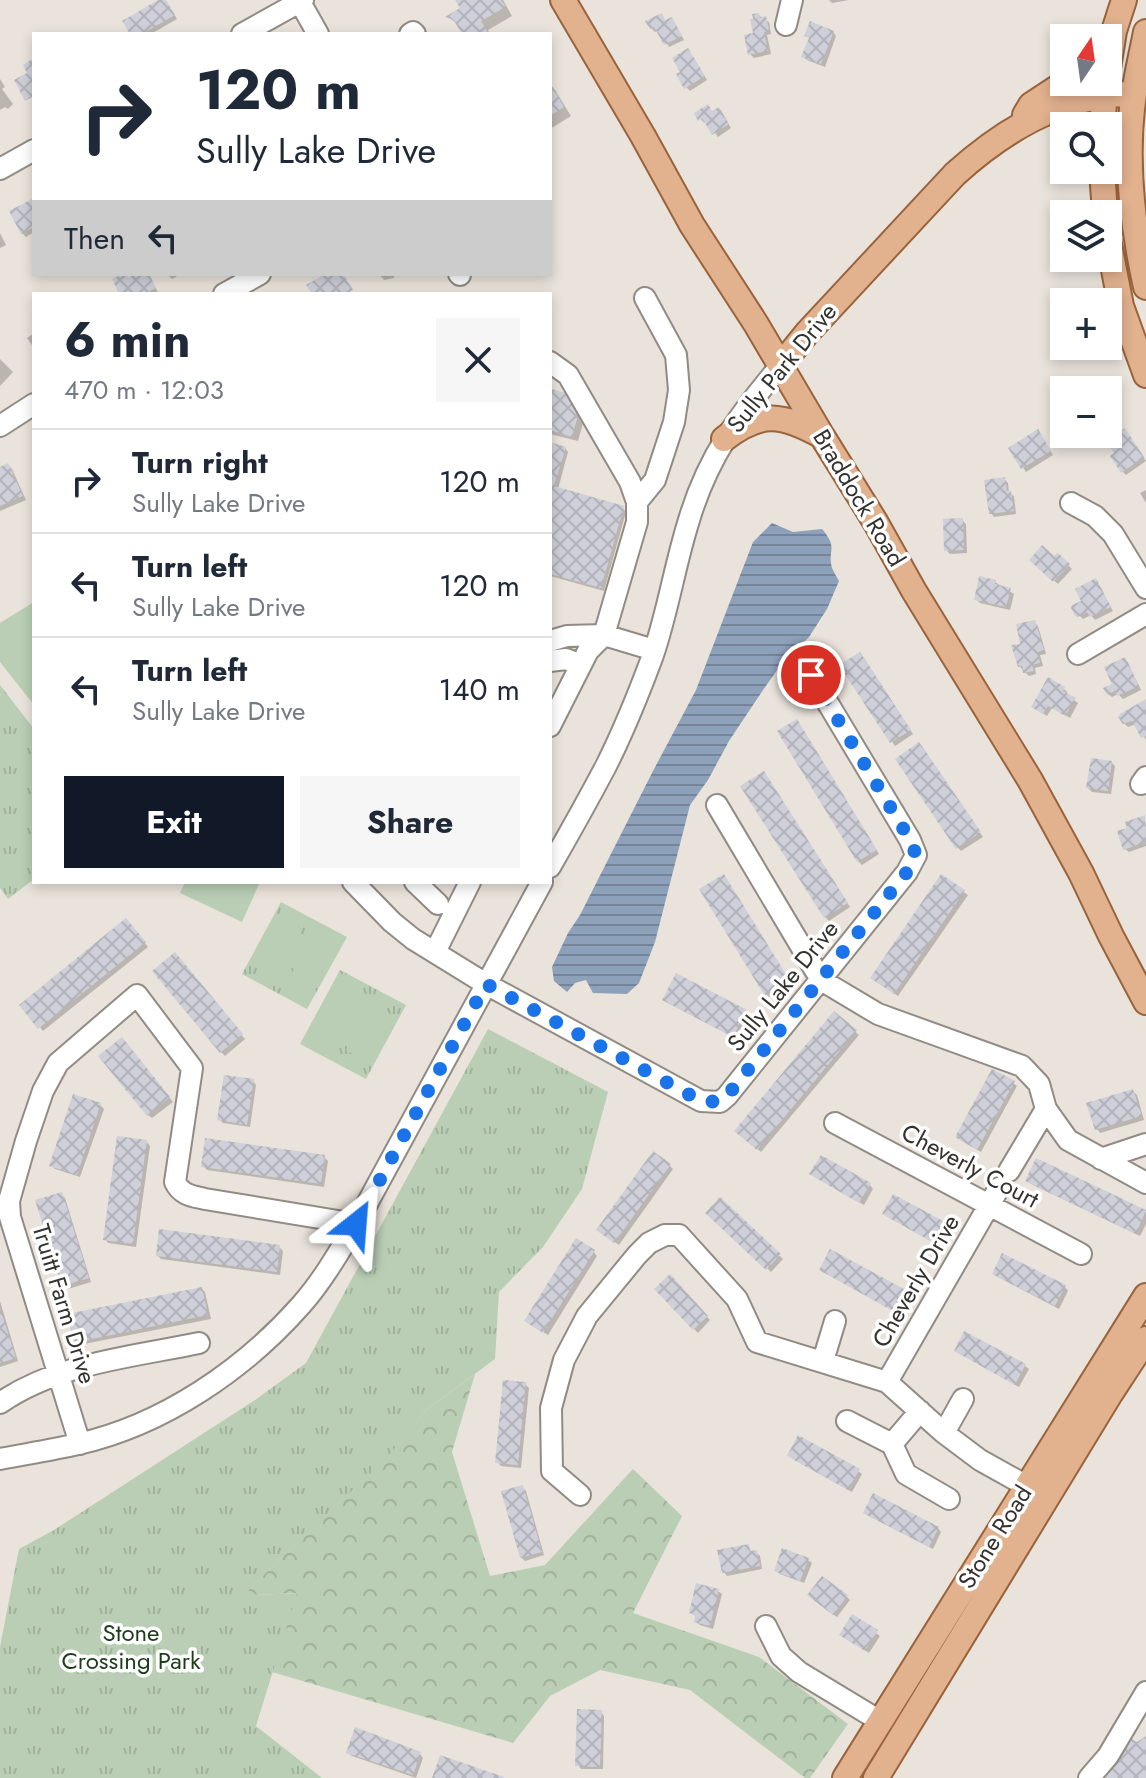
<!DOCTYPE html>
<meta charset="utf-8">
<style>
:root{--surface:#fff;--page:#f6f6f7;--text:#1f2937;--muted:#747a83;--line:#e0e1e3;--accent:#111827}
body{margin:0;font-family:Jost,sans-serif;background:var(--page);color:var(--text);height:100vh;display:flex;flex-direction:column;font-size:30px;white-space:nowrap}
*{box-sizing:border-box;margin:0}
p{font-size:26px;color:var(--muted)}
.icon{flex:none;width:44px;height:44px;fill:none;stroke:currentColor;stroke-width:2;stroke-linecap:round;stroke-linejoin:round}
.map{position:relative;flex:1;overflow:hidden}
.drawer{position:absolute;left:32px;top:292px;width:520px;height:592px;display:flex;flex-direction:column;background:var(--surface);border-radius:0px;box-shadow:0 4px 12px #0003}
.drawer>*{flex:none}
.guide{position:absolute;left:32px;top:32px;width:520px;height:244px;border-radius:0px;box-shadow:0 4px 12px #0003;background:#fff;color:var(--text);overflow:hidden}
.needle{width:52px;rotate:13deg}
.buttons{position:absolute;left:1050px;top:24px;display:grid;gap:16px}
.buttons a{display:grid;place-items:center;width:72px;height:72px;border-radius:0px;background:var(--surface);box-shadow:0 4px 12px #0003;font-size:40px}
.pin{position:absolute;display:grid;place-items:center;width:68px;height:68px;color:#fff;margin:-34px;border:4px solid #fff;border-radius:50%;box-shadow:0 2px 8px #0007}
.me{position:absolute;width:88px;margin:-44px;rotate:28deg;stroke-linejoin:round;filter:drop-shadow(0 0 6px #0008)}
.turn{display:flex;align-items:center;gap:28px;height:168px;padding:0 32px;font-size:36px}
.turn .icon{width:104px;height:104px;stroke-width:2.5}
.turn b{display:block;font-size:56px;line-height:68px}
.then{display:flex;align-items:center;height:76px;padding:0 32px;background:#0003;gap:16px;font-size:30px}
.round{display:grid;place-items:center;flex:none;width:84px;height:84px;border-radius:0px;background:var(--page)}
.overview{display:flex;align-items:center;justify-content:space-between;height:136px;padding:0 32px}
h1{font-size:48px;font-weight:700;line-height:60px}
.action{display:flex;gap:16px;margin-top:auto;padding:16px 32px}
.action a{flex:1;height:92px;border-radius:0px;background:var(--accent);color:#fff;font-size:32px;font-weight:700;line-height:92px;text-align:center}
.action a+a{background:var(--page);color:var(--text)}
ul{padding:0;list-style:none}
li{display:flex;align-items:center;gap:24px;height:104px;padding:0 32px;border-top:2px solid var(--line)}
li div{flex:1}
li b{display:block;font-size:30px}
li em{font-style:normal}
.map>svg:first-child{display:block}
</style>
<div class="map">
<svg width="1146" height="1778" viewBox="0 0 1146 1778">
<defs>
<pattern id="forest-crowns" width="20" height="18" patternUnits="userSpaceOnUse" patternTransform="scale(2)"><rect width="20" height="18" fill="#b9ceb5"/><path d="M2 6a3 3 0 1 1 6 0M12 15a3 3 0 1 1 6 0" fill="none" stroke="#a0b19c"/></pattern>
<pattern id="park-tufts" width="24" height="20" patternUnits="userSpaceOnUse" patternTransform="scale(2)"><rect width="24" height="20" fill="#b9ceb5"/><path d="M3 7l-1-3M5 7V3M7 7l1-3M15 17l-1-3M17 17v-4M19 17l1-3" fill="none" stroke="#a0b19c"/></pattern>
<pattern id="water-rules" width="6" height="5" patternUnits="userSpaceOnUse" patternTransform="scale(2)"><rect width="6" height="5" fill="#8ea1bb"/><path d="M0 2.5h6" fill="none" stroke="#758498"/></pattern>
<pattern id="building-cross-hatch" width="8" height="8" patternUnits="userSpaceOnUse" patternTransform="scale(2)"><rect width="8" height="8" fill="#cecfd8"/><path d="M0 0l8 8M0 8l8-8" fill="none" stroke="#b2b2ba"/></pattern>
</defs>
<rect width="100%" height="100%" fill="#e9e3db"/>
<path fill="url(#forest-crowns)" d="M475,1374L452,1452L490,1576L545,1565L633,1469L682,1516L633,1613L759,1657L848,1724L810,1778H805L690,1690L600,1670L550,1696L513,1743L272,1672L296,1593L256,1595L247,1591L388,1455L426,1410Z"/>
<path fill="url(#park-tufts)" d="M0,685L34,729V879L8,899L0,888Z
M281,902L347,937L307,1009L242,974Z
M340,970L406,1005L366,1079L300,1044Z
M488,1029L608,1092L582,1189L543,1247L499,1292L495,1359L426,1410L389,1455L248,1590L256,1595L297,1593L256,1726L322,1778H0V1647L19,1549L54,1530L255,1400L306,1363Z"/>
<path fill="#b9ceb5" d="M34,602V705L0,662V623Z
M185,882H260L242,922L180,893Z
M281,917L303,929L277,976L254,964Z
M313,935L336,947L310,994L287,982Z
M340,985L362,998L336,1045L313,1032Z
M372,1003L394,1016L368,1062L346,1050Z"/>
<path fill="url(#water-rules)" d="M772,523L793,532L822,529C839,549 827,549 832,568C834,573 837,577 839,581L827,609L809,637L780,666L763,690L729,741L708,780L690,805L655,942L639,983L627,994L593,993L586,980L575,983L567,992L554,981L552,967L568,933L580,915L653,771L696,690L753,542Z"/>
<path fill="#0003" d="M162,0L167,3L177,19L151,34H132Z
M457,0H503L512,16L488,30L490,34H462L459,25L448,17L462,9Z
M829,0H849L832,3Z
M661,15L666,22L675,23L684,40L669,47L658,30L655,32L651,28Z
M758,15L769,22L771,34L767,35L771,54L754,58L750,54Z
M833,32L836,36L825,67L807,60L804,56Z
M691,54L707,80L690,91L686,87Z
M0,79L5,87L2,89L13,104L8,109L5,107L0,110Z
M550,84L555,90L571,116L550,129Z
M696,113H722L731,128L718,137L707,121L704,123Z
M34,200V232L26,237L22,233Z
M0,233L6,245L0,248Z
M140,274H148L158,292L155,294H122L125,275L129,279Z
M167,274H181L172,279Z
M379,274H394V278L384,280Z
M34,333V348L27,338Z
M0,359L13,372L0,386Z
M550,402L588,406L578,441L550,434Z
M1064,413V434H1095L1068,441L1064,437L1059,414Z
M1128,434L1146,461L1126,475L1122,471Z
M1041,435L1053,455L1026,472L1010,449Z
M550,444L565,448L568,452L558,489L623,508L626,512L604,591L550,576Z
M8,465L12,469L26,500L0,511V469Z
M1004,479L1008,483L1009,493L1014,496L1016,514L994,517L991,513Z
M1146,490V503L1140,493Z
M962,520L966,524L967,553L950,554L946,550Z
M1058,555L1072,569L1058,584L1031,560L1055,559Z
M1096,581L1113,611L1095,620L1091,615L1083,619L1079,615Z
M995,582L1014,594L1010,610L980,603L976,599Z
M1034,622L1038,626L1046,654L1040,655L1043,666L1035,668L1036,674L1029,676L1019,666L1022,645Z
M864,658L913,734L895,746L842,666Z
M1125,659L1128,663L1141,690L1123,699L1118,694L1112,697L1108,694Z
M1063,688L1067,692L1066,695L1078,703L1070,718L1052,708L1047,716L1037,710Z
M1146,701V740L1136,724L1128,727L1124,723Z
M800,725L879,854L862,865L858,861Z
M923,748L983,837L961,851L958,848Z
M1111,762L1115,766L1111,794L1092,792L1088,788Z
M767,777L850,907L829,921L825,917Z
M1145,818L1146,846L1129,852L1125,849Z
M941,877L968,895L898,996L876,981Z
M727,880L792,985L771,998L767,995Z
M130,924L148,947L43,1031L40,1027Z
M179,958L245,1039L225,1056L221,1052Z
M668,1003L746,1012L749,1016L737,1039Z
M835,1014L859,1035L761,1152L737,1131Z
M126,1043L173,1102L152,1118L148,1115Z
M253,1081L256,1085L250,1127L223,1123L220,1120Z
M1013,1083L1017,1086L981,1152L961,1140L957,1137Z
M1133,1091L1137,1095L1144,1120L1100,1133L1097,1129Z
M100,1105L104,1109L80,1177L55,1169L51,1165Z
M147,1142L150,1146L136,1247L108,1243L105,1239Z
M324,1157L328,1161L324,1187L207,1170L203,1166Z
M1037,1161L1146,1212V1224L1140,1236L1031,1184L1027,1181Z
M670,1166L673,1169L619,1245L602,1233Z
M812,1174L870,1185L873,1189L864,1205Z
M61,1194L65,1198L91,1282L68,1289L64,1285Z
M894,1197L946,1227L936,1244L885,1214Z
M720,1200L783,1259L771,1272L708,1213Z
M279,1247L283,1251L280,1275L161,1259L158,1256Z
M594,1252L597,1256L548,1335L530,1324Z
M821,1270L903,1291L906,1295L897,1313Z
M994,1274L1065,1287L1068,1291L1059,1309L998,1277Z
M669,1277L710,1320L698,1333L656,1289Z
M202,1289L205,1292L211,1319L79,1345L75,1342Z
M0,1301L18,1361L0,1367Z
M956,1351L1025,1366L1029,1369L1019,1387Z
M525,1384L529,1388L521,1468L501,1466L497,1462Z
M793,1459L858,1471L862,1474L852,1492Z
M522,1487L526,1491L544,1555L525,1561L521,1557Z
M865,1513L938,1528L941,1532L933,1549L869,1516Z
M748,1546L752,1553L756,1552L760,1556L762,1569L727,1576L724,1572Z
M808,1560L812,1563L804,1583L780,1574L776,1570Z
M718,1591L722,1594L713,1629L700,1625L696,1622L697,1617L691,1613Z
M846,1596L850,1600L837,1617L813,1599Z
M852,1617L880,1636L869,1653L845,1638Z
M601,1712L604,1716L603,1769H581L578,1765Z
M348,1753L420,1754L423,1758L416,1778L352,1756Z"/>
<path fill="url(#building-cross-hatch)" d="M158,0H166L175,15L142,34H130L122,21Z
M455,0H501L506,7L481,21L489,34H462L453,19L445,17L460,8Z
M662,13L665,20L672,17L682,36L664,45L654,27L650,29L645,21Z
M759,13L760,18L766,16L769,31L764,32L768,51L748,55L744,35L753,33L750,19H753L752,14Z
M810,21L834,31L821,64L801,57L809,38L804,36Z
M688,48L705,76L684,89L676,74L680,72L672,58Z
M34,58V96L25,101L14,80L27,73L23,65Z
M550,83L564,107L550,116Z
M708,104L712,111L719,107L729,124L712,135L702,118L698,121L694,113Z
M34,198V227L21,234L9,211Z
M123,274H126L128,278L135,274H149L156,288L144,294H119L112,279Z
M325,274H343L353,290L347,294H338L337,292L334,294H312L306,285Z
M552,389L583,398L572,437L550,430V394Z
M1125,428L1144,457L1121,473L1110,456L1114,453L1106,441Z
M1038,429L1051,451L1021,469L1008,448Z
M550,442L566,447L554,486L624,506L601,588L550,574Z
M8,463L23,496L0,506V467Z
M1005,477L1007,491H1011L1014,511L989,514L984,480Z
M963,518L964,550L944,551L943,519Z
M1042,545L1054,556L1058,553L1070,564L1053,582L1029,560Z
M979,576L996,580L995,584L1011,588L1006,607L974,600Z
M1096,578L1111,607L1090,617L1087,612L1078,617L1075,616L1071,608L1072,605L1081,601L1075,589Z
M1035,620L1044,650L1038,652L1040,663L1032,665L1034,671L1023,673L1022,666L1018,667L1011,645L1020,644L1016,624Z
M860,652L911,730L890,743L839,665Z
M1125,657L1139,686L1117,696L1115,691L1107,695L1103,688L1112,684L1104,667Z
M1048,677L1065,687L1063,691L1076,698L1065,716L1048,706L1043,714L1031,707Z
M1146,699V736L1141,738L1132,721L1123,724L1118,717L1120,714Z
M797,719L877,850L857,862L777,731Z
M919,742L981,832L956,849L895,759Z
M1091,758L1112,761L1108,791L1086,788Z
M764,771L848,903L824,918L740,786Z
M1145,815L1146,842L1123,850L1117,831L1127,828L1125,822Z
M724,874L790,981L765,996L699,889Z
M941,874L965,890L894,994L870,978Z
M126,918L146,942L38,1029L19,1005Z
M175,952L243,1034L220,1053L152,971Z
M676,973L747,1010L733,1037L662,1000Z
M834,1011L857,1030L757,1150L734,1131Z
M122,1037L170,1097L147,1116L98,1056Z
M992,1069L1015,1081L977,1150L955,1137Z
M224,1075L254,1079L247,1125L217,1120Z
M1133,1089L1142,1116L1095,1130L1086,1103Z
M73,1094L101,1103L77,1175L49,1166Z
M117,1136L147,1140L133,1244L103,1240Z
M205,1138L325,1155L321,1184L201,1167Z
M653,1151L671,1164L614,1243L596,1230Z
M821,1155L871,1183L859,1203L809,1174Z
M1036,1158L1146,1210L1136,1234L1025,1181Z
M62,1192L89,1278L62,1286L35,1200Z
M893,1194L943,1221L932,1242L882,1214Z
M720,1197L781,1254L766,1270L705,1213Z
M159,1229L280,1245L277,1272L156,1256Z
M576,1238L595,1250L543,1333L524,1321Z
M830,1249L904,1289L893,1311L819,1270Z
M1002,1253L1066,1285L1055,1306L992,1274Z
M670,1274L708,1316L693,1330L654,1289Z
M202,1287L208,1315L73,1343L67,1314Z
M0,1308L16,1358L0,1363Z
M964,1331L1026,1364L1015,1385L954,1351Z
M503,1380L526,1382L518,1465L495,1463Z
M798,1435L860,1469L848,1490L787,1456Z
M523,1485L542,1552L520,1558L501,1491Z
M873,1493L939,1527L929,1547L863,1513Z
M749,1544L750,1551L757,1550L760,1566L722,1573L717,1550Z
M782,1548L809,1558L800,1581L774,1571Z
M822,1576L848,1595L833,1615L807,1595Z
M696,1583L719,1589L710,1626L694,1622L695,1615L689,1613Z
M852,1614L878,1630L865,1651L839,1635Z
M577,1709L602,1710L600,1767L575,1766Z
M355,1727L421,1752L413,1775L346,1753Z
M1146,1736V1778H1107L1103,1775L1128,1737L1137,1742Z
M440,1755L504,1777V1778H432Z"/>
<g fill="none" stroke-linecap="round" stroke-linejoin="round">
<g stroke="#918b84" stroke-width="24">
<path id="minor" d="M300,2L318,34
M786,25L792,0
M242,34L303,0
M410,34L413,32L415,34
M0,169L34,150
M459,274L460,275
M224,294L260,274
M550,362L568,375L630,482L637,502V522L604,635L654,650
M0,426L34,404
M637,502L655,480L674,422L679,390L676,355L645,298
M1071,503L1095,516L1113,534L1146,588
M550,641L567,636L604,635L588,651L550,726
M1078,654L1146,614
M550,661L566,659L581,665
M1141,784L1146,777
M717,805L821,980L878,1014L1022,1066L1039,1084L1046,1109L1068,1140L1146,1183
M550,867C569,834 588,800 606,766C624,730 639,693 653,655C668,611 675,564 689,520C708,456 739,415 781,365
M353,882L392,922L413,939L486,984L701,1101L720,1102L727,1096L907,872L916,855L910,840L811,675
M415,882L438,904
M435,952L470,882
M835,1123L1081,1254
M1101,1159L1146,1144
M1009,1171L1046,1109
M823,1361L835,1321
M887,1382L999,1188
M0,1403C58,1363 132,1357 199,1343
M920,1411L892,1444L906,1474L949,1499
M847,1421L892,1444
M944,1433L963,1399
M80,1444L10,1217L9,1201L26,1141L43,1091L58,1063L137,995L192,1068L175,1182C181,1195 192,1196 205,1199L356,1224
M0,1459C26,1454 52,1450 78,1444C163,1425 244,1370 302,1304C323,1280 339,1252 356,1224L542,882
M580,1495L552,1471L551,1408L564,1360L587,1316L637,1255L649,1243L665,1235H679L737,1299L757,1342L887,1382L944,1433L980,1460L1041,1494
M766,1626L781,1656L799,1672L880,1721
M1089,1778L1108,1756L1146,1692"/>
</g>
<g stroke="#99633c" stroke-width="28">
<path id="major" d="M563,0L643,136L692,225L756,324L822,436L876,523L914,591L1030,780L1081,873L1111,936L1146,1002
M1146,32C1142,53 1137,73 1134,94C1124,158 1132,224 1146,287
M1108,68L1114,31L1124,0
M1025,115L1031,105L1066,82
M1102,126L1106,82
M1102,170L1105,214
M1108,239L1121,306L1146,375
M781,365L807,333L955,174C996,137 1047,104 1103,96C1113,94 1124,94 1134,94
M724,439C761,410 782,414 822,436
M845,1778L1146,1296
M876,1778L1110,1394L1146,1339"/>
</g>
<use href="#minor" stroke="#fff" stroke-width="20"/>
<use href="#major" stroke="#e2b18e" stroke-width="24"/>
</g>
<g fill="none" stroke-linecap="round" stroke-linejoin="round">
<path stroke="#1a73e8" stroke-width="14" stroke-dasharray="0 25.2" d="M356,1224L486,984L701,1101L720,1102L727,1096L907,872L916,855L910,840L811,675"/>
</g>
<g text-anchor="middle" stroke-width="7" stroke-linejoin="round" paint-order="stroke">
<g font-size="24" fill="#34322f" stroke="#fff">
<text transform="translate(782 368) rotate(-51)" y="8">Sully Park Drive</text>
<text transform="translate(859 498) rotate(59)" y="8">Braddock Road</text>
<text transform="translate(783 986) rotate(-51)" y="8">Sully Lake Drive</text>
<text transform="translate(970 1166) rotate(28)" y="8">Cheverly Court</text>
<text transform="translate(916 1281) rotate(-60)" y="8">Cheverly Drive</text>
<text transform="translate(64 1304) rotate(73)" y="8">Truitt Farm Drive</text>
<text transform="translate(995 1537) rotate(-58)" y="8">Stone Road</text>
</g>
<g font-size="24" fill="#1d3d18" stroke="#fff">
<text x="131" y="1641">Stone<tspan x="131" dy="28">Crossing Park</tspan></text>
</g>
</g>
</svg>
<div class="buttons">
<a><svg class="needle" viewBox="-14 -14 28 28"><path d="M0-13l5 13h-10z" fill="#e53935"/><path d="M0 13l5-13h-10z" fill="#747a83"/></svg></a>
<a><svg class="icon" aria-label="search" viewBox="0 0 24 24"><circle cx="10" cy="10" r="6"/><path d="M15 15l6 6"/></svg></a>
<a><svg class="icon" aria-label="layers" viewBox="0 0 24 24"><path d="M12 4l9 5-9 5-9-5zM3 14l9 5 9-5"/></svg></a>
<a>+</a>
<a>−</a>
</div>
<div class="pin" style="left:811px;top:675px;background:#d93025"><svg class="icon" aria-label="arrive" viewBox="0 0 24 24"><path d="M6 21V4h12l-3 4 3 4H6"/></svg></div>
<svg class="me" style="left:356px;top:1224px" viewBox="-20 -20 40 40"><path d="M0-17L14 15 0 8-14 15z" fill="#1a73e8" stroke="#fff" stroke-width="4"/></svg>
<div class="guide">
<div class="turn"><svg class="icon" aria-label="right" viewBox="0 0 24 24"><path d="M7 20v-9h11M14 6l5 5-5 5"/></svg><div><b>120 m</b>Sully Lake Drive</div></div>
<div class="then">Then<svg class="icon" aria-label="left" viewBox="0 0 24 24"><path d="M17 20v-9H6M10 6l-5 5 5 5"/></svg></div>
</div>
<section class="drawer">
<div class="overview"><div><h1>6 min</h1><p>470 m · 12:03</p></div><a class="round"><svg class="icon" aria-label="close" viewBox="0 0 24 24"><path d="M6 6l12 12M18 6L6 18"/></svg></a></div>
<ul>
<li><svg class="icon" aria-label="right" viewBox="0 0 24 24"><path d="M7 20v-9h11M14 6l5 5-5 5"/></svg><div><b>Turn right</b><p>Sully Lake Drive</p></div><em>120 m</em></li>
<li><svg class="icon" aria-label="left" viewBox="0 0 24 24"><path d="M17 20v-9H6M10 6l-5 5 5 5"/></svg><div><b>Turn left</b><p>Sully Lake Drive</p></div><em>120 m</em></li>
<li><svg class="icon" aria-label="left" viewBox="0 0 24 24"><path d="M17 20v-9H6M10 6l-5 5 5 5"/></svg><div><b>Turn left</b><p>Sully Lake Drive</p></div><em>140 m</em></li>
</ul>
<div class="action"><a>Exit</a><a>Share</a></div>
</section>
</div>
